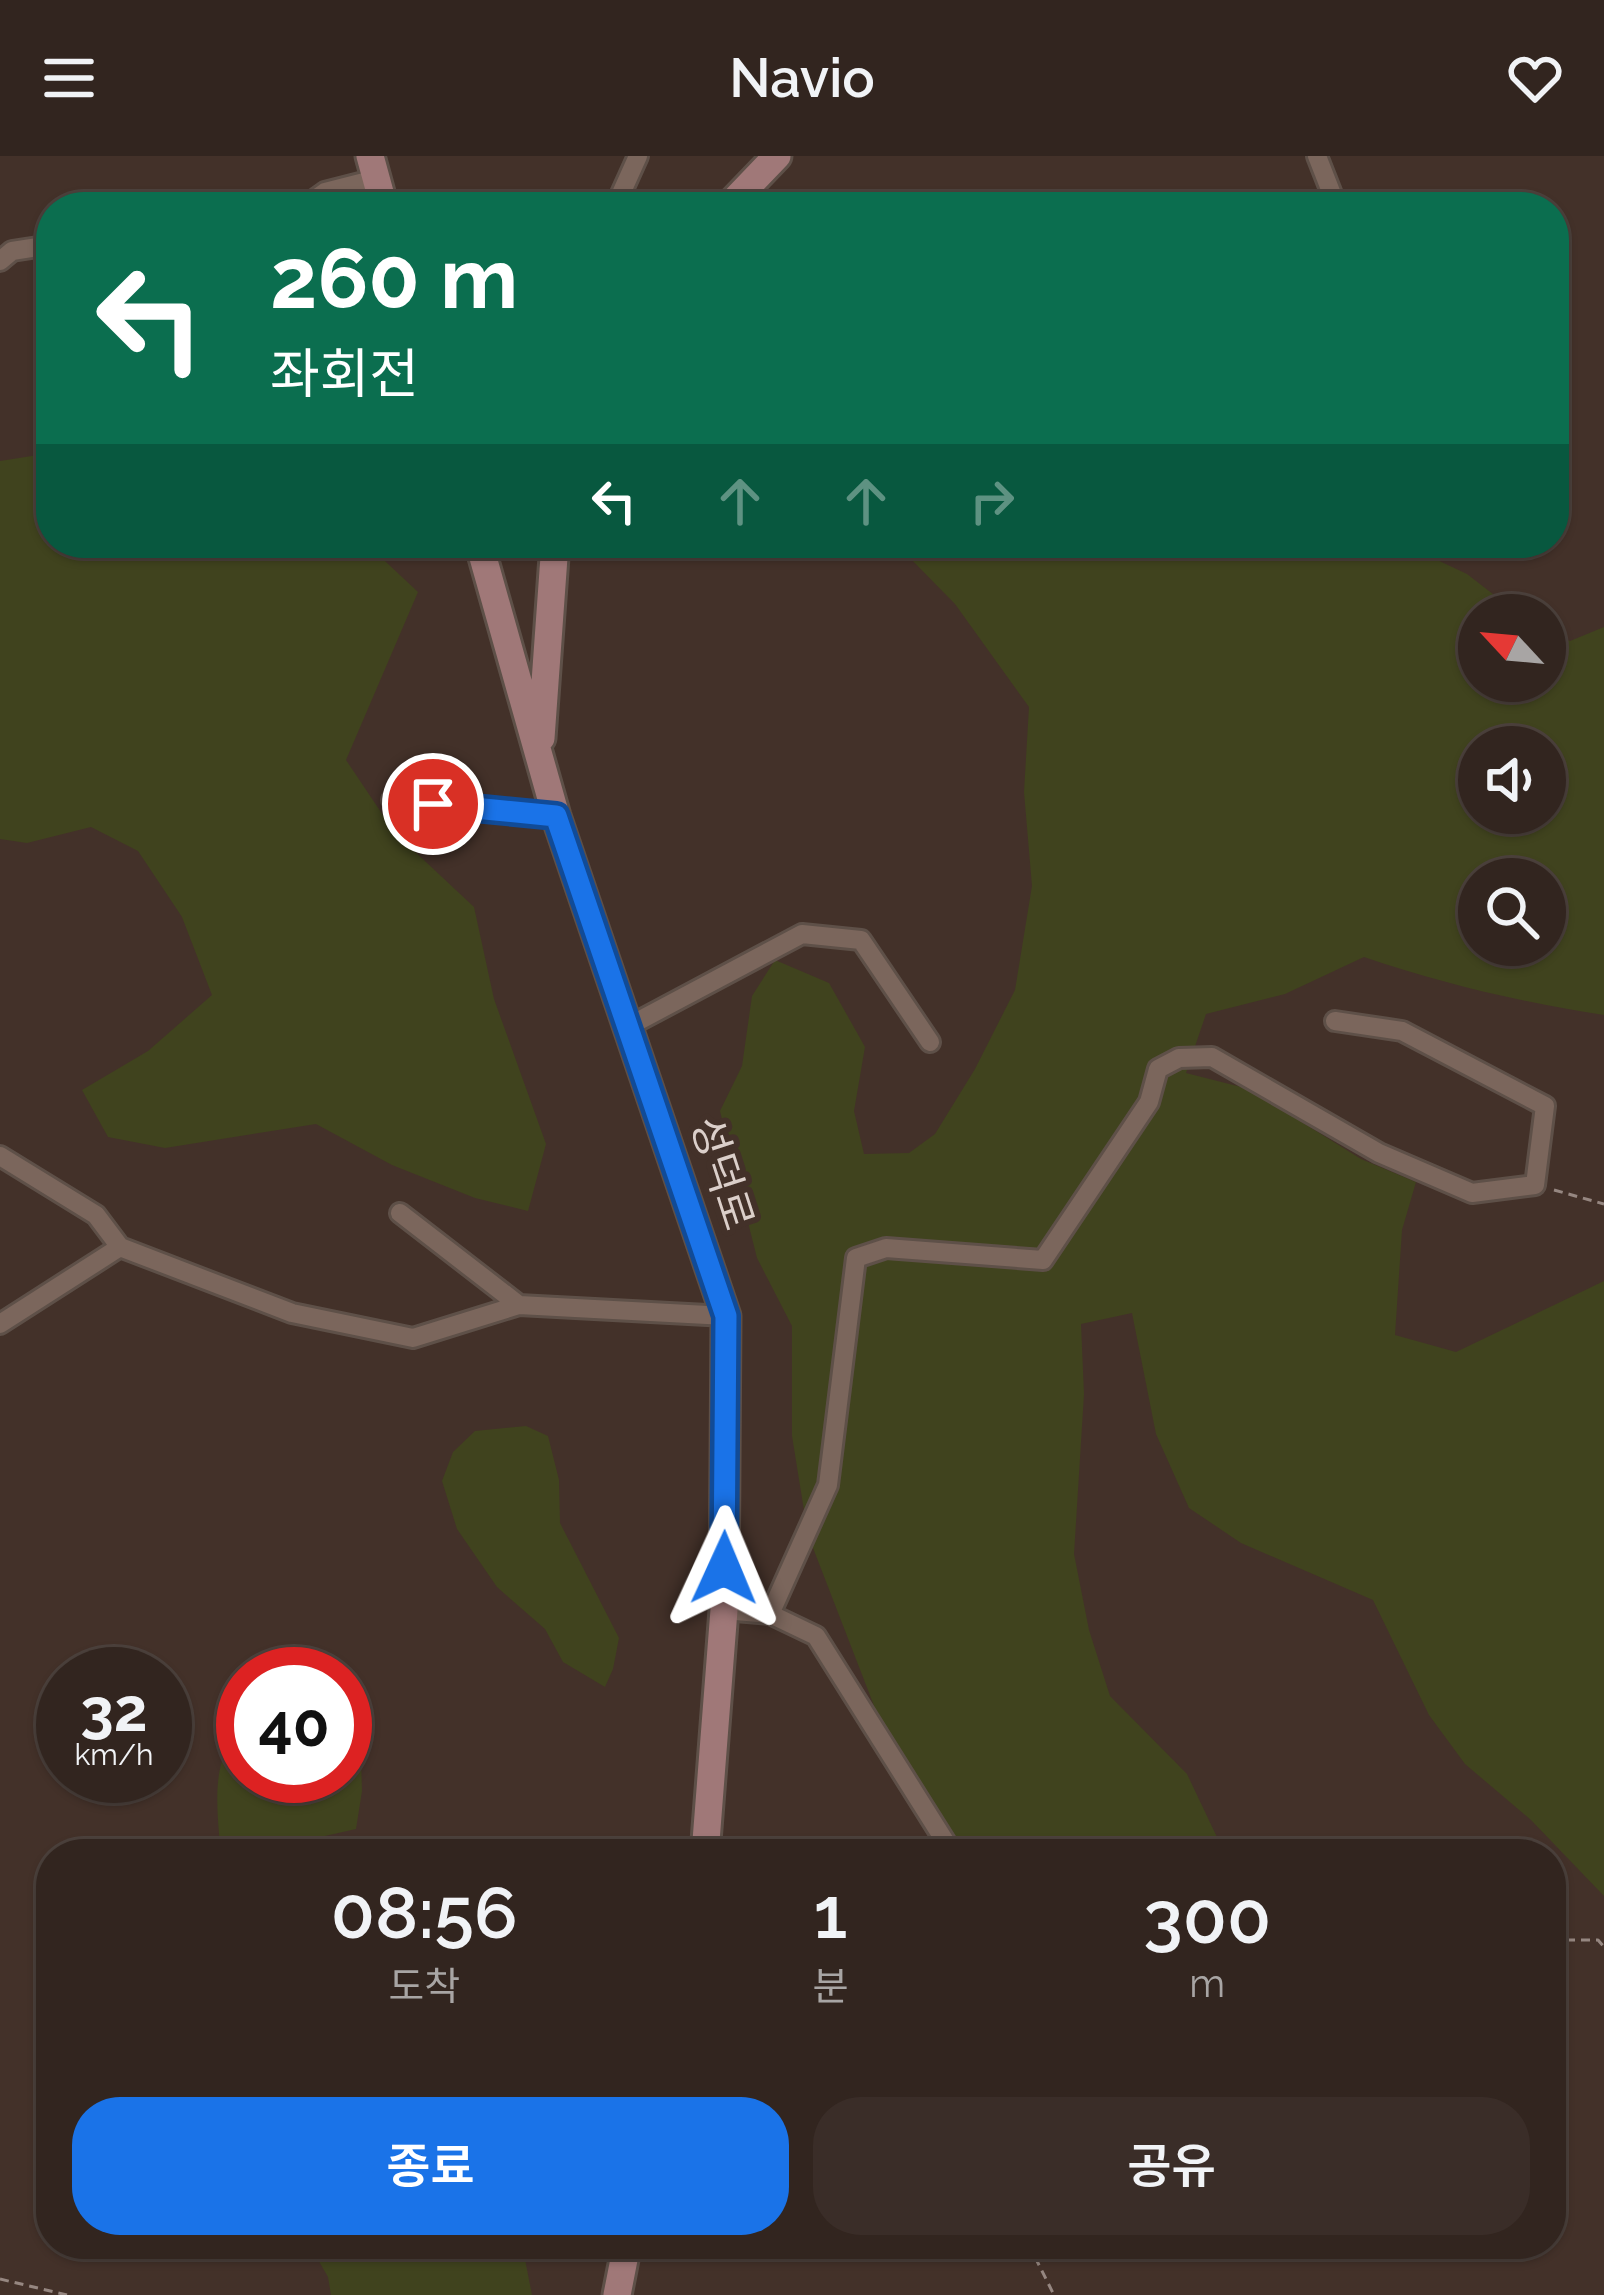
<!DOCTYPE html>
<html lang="ko">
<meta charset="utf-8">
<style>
:root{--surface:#32251f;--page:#3a2d28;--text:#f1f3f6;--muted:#a8a5a4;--line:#4d423d;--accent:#1a73e8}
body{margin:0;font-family:Raleway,"Noto Sans KR",sans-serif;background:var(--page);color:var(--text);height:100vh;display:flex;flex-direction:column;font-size:45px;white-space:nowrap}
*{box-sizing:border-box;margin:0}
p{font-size:39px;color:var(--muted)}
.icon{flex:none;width:66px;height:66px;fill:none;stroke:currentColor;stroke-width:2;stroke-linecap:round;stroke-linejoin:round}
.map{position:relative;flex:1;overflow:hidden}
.drawer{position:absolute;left:36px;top:1683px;width:1530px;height:420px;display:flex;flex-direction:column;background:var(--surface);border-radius:48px;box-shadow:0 3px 9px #0004,0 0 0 3px var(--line)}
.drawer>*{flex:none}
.top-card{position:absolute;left:36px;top:36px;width:1533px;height:366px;border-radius:48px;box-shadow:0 3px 9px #0004,0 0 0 3px var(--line);background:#0b6e4f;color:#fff;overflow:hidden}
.needle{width:78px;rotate:296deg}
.buttons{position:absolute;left:1458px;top:438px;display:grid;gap:24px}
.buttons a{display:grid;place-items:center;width:108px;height:108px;border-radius:50%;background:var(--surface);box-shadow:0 3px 9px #0004,0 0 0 3px var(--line);font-size:60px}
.speed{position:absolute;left:36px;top:1491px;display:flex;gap:24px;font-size:60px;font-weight:700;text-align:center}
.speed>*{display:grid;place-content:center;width:156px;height:156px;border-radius:50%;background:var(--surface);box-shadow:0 3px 9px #0004,0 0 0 3px var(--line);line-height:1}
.speed small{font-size:30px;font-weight:400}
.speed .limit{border:18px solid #d22;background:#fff;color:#111}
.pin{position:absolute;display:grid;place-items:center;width:102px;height:102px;color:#fff;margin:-51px;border:6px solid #fff;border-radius:50%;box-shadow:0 3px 12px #0007}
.me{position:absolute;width:132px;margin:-66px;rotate:1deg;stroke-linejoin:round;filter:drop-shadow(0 0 9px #0008)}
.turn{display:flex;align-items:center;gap:42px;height:252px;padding:0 36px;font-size:54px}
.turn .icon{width:156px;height:156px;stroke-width:2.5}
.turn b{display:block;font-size:84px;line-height:102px}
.lanes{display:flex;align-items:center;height:114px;padding:0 36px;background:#0003;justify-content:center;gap:60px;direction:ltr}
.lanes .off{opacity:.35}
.eta{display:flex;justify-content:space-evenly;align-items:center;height:204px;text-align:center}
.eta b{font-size:72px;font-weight:600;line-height:84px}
.button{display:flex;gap:24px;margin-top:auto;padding:24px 36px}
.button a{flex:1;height:138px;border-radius:48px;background:var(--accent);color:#fff;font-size:48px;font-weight:600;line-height:138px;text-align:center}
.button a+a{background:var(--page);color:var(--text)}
header{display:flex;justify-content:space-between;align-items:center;height:156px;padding:0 36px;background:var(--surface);font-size:54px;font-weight:600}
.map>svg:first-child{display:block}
</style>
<header><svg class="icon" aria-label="menu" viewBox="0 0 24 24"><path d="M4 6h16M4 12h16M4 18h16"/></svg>Navio<svg class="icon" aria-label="heart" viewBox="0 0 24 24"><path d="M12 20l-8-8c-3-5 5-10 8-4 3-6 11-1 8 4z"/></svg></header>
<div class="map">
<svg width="1604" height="2139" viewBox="0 0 1604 2139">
<rect width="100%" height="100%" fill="#433129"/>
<path fill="#40431e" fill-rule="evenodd" d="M51,297V387H346L370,391L418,436L346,604L395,677L474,751L494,843L546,988L528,1055L475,1042L392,1009L316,968L165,992L108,981L82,934L148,895L212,839L182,761L138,695L91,671L27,687L0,683V305Z
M886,387H1401L1467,418L1520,459H1479V525H1545V472L1570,485L1604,471V859C1521,846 1443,828 1364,801L1285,838L1206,858L1186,917L1249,933L1361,1003L1416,1026L1402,1074L1395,1179L1456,1196L1604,1125V1740L1531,1664L1465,1608L1429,1559L1373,1444L1241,1387L1189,1352L1156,1278L1132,1157L1081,1168L1084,1238L1074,1398L1089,1474L1110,1540L1187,1618L1225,1698H962L936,1671L878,1560L808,1379L792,1280V1170L757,1102L720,955L742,910L752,840L775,804L829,827L865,891L854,955L864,998L909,997L935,978L975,913L1015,834L1032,730L1024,636L1029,551L955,448L904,396ZM1479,591H1545V657H1479ZM1479,723H1545V789H1479Z
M526,1270L548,1280L559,1324L560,1367L619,1482L613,1513L605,1531L563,1506L545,1473L497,1431L457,1373L442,1325L453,1296L475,1275Z
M345,1563L360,1572L362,1635L356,1673L316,1682L287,1696L220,1690C217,1650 210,1600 243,1571V1620H345Z
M309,2088H522L532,2139H331L328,2121Z"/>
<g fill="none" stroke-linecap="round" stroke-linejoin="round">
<g stroke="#5e5048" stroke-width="24">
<path id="street" d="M1317,0L1337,51
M304,51L325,36L376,23
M615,51L638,0
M0,105L12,95L51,89
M392,644L556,660
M629,870L802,778L861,784L930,886
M0,1000L96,1059L120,1091L292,1157L413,1182L519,1149L726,1160
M400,1057L519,1149
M0,1168L120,1091
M724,1454L770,1458L816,1480L953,1698
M770,1458L828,1329L856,1102L886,1092L1043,1104L1149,946L1158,913L1179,902L1212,901L1379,997L1472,1037L1535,1029L1545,950L1402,875L1335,865"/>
</g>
<g stroke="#5e5048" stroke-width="33">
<path id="secondary" d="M370,0L384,51
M728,51L777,0
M479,387L556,660L726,1160L724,1454L705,1698
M541,582L555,387
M617,2139L627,2088"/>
</g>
<path stroke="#968781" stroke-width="3" stroke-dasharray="9 6" stroke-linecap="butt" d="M1554,1034L1604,1048
M1551,1784H1598L1604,1791
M1042,2088L1035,2101L1054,2139
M0,2123L67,2139"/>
<use href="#street" stroke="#7b665c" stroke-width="18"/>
<use href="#secondary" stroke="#a07878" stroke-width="27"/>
</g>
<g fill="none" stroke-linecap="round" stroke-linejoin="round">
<g stroke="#114b97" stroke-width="30">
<path id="route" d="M433,648L556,660L726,1160L724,1412"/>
</g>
<use href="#route" stroke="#1a73e8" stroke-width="21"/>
</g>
<g text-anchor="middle" stroke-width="12" stroke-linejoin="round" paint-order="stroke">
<g font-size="42" fill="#dbcfca" stroke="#433129">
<text transform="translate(723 1017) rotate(72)" y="15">성덕로</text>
</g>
</g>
</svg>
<div class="buttons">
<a><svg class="needle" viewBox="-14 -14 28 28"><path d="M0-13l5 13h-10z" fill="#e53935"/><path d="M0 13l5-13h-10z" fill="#a8a5a4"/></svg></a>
<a><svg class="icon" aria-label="sound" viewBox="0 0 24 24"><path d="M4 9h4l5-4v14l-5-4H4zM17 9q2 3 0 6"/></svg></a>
<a><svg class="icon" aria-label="search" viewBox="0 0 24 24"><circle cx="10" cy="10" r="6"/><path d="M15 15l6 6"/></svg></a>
</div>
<div class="speed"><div>32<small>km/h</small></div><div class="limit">40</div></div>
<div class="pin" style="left:433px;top:648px;background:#d93025"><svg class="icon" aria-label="arrive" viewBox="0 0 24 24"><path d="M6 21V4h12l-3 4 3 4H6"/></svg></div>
<svg class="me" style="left:724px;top:1412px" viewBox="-20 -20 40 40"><path d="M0-17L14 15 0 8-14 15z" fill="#1a73e8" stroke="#fff" stroke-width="4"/></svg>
<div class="top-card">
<div class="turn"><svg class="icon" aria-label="left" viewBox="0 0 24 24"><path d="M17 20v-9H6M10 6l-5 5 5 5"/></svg><div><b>260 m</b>좌회전</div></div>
<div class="lanes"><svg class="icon" aria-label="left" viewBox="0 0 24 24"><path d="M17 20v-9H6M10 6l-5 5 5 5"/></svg><svg class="icon off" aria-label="ahead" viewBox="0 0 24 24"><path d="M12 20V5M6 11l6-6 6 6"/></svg><svg class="icon off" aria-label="ahead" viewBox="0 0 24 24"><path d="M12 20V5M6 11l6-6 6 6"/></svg><svg class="icon off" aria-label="right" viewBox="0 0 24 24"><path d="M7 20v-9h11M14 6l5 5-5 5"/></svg></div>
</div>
<section class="drawer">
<div class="eta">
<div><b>08:56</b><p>도착</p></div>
<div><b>1</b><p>분</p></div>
<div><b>300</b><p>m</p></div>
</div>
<div class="button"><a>종료</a><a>공유</a></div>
</section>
</div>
